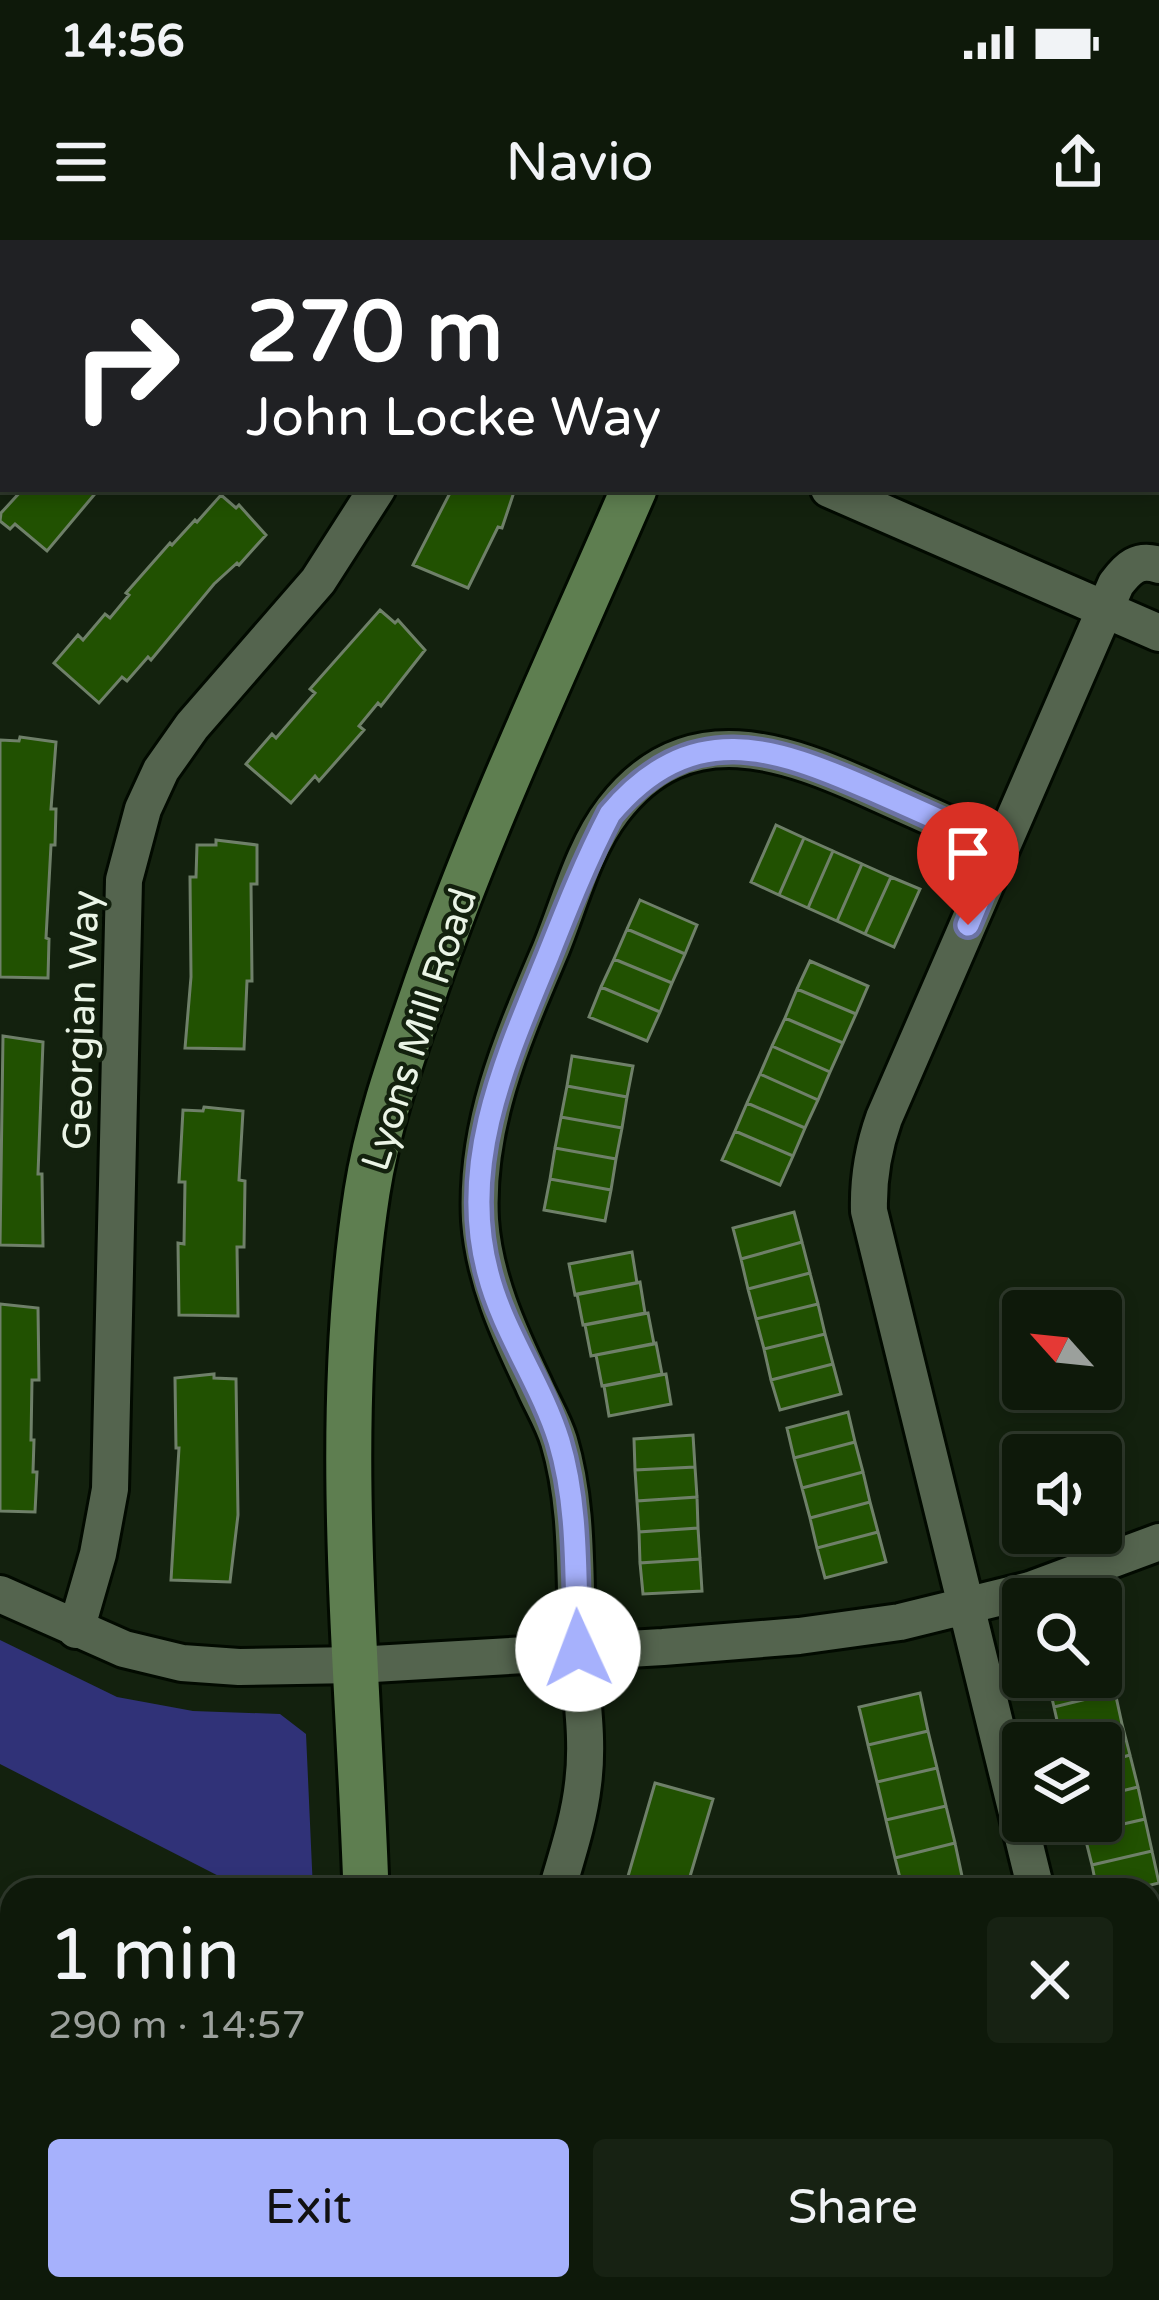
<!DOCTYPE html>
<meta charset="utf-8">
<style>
:root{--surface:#0e190a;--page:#172213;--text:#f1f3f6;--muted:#9ba09c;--line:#2e382b;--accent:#a6b1fc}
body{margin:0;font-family:"Varela Round",sans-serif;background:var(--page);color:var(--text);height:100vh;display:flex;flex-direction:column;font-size:45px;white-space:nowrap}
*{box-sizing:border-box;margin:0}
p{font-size:39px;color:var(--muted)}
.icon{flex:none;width:66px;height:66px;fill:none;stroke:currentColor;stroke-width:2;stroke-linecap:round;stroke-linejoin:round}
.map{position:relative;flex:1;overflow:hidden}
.details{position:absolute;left:0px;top:1638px;width:1161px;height:423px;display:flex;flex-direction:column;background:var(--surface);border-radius:36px 36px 0 0;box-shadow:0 6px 18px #0003,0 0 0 3px var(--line)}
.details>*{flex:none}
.hud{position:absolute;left:0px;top:0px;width:1161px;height:252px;box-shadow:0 6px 18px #0003,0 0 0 3px var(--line);background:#202124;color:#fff;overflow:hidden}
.needle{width:78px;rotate:297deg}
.buttons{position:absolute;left:1002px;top:1050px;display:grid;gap:24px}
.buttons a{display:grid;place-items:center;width:120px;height:120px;border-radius:12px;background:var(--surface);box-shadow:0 6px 18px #0003,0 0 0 3px var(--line);font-size:60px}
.pin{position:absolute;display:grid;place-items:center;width:102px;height:102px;color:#fff;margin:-123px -51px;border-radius:50% 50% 50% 0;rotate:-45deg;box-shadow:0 0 12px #0007}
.pin .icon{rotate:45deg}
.me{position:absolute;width:132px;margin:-66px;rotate:358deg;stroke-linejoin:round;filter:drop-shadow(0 0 9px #0008)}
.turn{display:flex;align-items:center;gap:42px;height:252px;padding:0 48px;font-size:54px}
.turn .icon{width:156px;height:156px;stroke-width:2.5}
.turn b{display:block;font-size:84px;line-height:102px}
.round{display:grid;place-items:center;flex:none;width:126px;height:126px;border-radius:12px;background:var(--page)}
.headline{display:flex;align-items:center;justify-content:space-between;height:204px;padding:0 48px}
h1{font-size:72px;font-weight:600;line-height:90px}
.cta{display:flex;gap:24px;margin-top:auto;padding:24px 48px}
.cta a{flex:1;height:138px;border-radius:12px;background:var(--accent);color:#111;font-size:48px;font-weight:600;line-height:138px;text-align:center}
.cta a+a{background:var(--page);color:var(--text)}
.status{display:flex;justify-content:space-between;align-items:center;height:84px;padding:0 60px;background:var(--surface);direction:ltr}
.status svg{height:33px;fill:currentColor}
header{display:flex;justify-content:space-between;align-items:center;height:156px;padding:0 48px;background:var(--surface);font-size:54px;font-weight:600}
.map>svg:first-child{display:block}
</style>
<div class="status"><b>14:56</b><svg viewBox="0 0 49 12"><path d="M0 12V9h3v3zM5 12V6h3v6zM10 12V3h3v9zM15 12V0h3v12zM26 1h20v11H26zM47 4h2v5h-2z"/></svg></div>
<header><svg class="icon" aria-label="menu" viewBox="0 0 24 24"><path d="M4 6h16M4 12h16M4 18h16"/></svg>Navio<svg class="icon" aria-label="share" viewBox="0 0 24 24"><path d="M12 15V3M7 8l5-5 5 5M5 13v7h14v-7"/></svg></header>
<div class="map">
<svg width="1159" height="2060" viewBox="0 0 1159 2060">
<rect width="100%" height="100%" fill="#13210e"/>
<path fill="#303278" d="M0,1400L117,1457L193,1471L280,1474L306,1494L313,1650H246L0,1524Z"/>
<path fill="#215101" stroke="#6f8069" stroke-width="3" d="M0,0L34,3H3L0,38Z
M563,0H625L561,3Z
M1159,14V166L1158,165Z
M23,249H99L47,311L15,284L10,289L0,281L1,273Z
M452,249H515L502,288L498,287L468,348L413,325Z
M221,255L236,268L239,265L266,295L239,325L237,323L214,344L151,420L148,417L127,441L122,437L99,463L54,423L78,395L83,400L105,374L110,378L129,355L126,353L170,303L172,305L195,280L197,282Z
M380,370L395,383L398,380L425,410L381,466L378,463L359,486L364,490L319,541L315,536L291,563L246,524L272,494L276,498L315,453L310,449Z
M20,497L56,502L51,569H56L55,605H51L46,698L49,699L48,738L0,737V500L19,501Z
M776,585L804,598L779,655L751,642Z
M804,598L833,611L808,668L779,655Z
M216,600L257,605V644H251L252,741H247L244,809L185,808L191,737L190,637H196L197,605H216Z
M833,611L862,624L837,681L808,668Z
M862,624L891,637L865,694L837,681Z
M891,637L920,649L894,707L865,694Z
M640,660L697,685L685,714L627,689Z
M627,689L685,714L672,743L614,719Z
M614,719L672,743L660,772L601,747Z
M810,721L868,746L856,774L797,749Z
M601,747L660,772L647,801L589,777Z
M797,749L856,774L843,803L785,778Z
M785,778L843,803L830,832L772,806Z
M3,796L43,802L38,934H42L43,1006L0,1005Z
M772,806L830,832L818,860L760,834Z
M572,816L633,826L627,857L567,846Z
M760,834L818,860L805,888L747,863Z
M567,846L627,857L622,888L561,877Z
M747,863L805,888L793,916L735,891Z
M204,867L243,871L239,940L245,941L244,1007H237L238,1076L179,1075L178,1003L184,1004L185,942H179L183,870L203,871Z
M561,877L622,888L616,919L555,908Z
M735,891L793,916L780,945L722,920Z
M555,908L616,919L611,950L550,939Z
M550,939L611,950L605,981L544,970Z
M794,972L802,1002L741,1019L733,988Z
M802,1002L810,1033L748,1049L741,1019Z
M632,1012L637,1043L575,1055L569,1024Z
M810,1033L818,1064L756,1079L748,1049Z
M640,1042L645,1073L583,1085L577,1054Z
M0,1064L38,1068L39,1140H32L31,1200H34L33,1232H37L35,1272L0,1271Z
M818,1064L825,1094L764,1109L756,1079Z
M648,1073L654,1104L591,1116L585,1085Z
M825,1094L833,1124L771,1140L764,1109Z
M656,1103L662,1134L602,1146L596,1115Z
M833,1124L841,1154L780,1170L771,1140Z
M214,1134V1138L236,1139L238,1275L230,1342L171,1340L179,1208H176L175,1138Z
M666,1134L671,1164L609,1176L604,1146Z
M848,1172L855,1202L794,1218L787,1188Z
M693,1195L695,1227L635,1230L634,1199Z
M855,1202L863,1232L802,1248L794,1218Z
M695,1227L697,1257L637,1261L635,1230Z
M863,1232L870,1262L810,1278L802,1248Z
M697,1257L698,1288L639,1292L637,1261Z
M870,1262L878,1292L817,1308L810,1278Z
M698,1288L700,1319L640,1323L639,1292Z
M878,1292L886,1322L825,1338L817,1308Z
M700,1319L702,1351L643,1354L640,1323Z
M1107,1420L1115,1452L1054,1467L1047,1437H1101V1422Z
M1115,1452L1122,1484L1061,1498L1054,1467Z
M920,1453L928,1491L868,1505L859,1467Z
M1122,1484L1130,1515L1101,1523V1503H1063L1061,1498Z
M928,1491L937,1528L877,1542L868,1505Z
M1130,1515L1138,1547L1101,1556V1523Z
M937,1528L946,1566L886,1580L877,1542Z
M655,1543L713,1559L686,1650H624Z
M1138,1547L1145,1579L1084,1593L1081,1581H1101V1556Z
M946,1566L955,1603L895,1618L886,1580Z
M1145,1579L1152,1611L1092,1625L1084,1593Z
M955,1603L963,1641L926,1650H903L895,1618Z
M1152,1611L1159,1643L1130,1650H1097L1092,1625Z
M963,1641L966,1650H926Z
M491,2049H512L519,2060H498Z
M810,2049H910L890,2060H816Z"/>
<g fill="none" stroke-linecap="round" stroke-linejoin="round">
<g stroke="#020a00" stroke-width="42">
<path id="minor" d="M109,0V3
M486,3L487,0
M1022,3L1023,0
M1129,3L1130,0
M0,174L3,170
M829,249L1159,393
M0,1354L124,1409L182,1423L239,1427L356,1425L663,1407L799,1396L900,1382L1030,1350L1159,1302
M76,1390L98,1314L110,1249L124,640L143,569L161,530L192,486L318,341L377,249
M557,1650C567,1615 579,1580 583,1544C589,1499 581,1454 578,1409C574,1340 579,1268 559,1201C553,1181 541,1162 533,1143C508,1091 484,1038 480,980C475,883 513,798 550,711C569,665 583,609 613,570C687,473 785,511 876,552C918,571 959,589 1001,608
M1036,1650L869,971C868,937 873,909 884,878L1116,344C1128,328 1138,318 1159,325"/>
</g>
<g stroke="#020a00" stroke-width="51">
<path id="major" d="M742,3L744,0
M366,1650C358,1417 331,1185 367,952C378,881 404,811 427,743C486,574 563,413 634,249
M392,2049L393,2060"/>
</g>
<use href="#minor" stroke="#54644e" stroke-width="36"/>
<use href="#major" stroke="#5e7e50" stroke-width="45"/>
</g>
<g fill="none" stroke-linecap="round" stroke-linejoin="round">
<g stroke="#6c73a4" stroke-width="30">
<path id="route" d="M578,1409C575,1341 579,1267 559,1201C541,1143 503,1092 488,1033C458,922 507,816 548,716C567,668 586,620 610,574C691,478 772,506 872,550C915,569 958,588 1000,608L968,685"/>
</g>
<use href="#route" stroke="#a6b1fc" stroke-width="21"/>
</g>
<g text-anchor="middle" stroke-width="9" stroke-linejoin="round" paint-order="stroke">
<g font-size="39" fill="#eaf4e6" stroke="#13210e">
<text transform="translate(80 780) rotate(-88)" y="14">Georgian Way</text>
<text transform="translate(418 789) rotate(-72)" y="14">Lyons Mill Road</text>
</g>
</g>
</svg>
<div class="buttons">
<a><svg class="needle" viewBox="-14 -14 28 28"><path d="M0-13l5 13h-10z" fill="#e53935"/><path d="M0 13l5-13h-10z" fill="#9ba09c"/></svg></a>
<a><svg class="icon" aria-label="sound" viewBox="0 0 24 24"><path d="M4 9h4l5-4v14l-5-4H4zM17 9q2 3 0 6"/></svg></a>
<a><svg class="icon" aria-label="search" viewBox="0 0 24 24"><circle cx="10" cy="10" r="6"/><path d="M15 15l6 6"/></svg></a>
<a><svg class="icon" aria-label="layers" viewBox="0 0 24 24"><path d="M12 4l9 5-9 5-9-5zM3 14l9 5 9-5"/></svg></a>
</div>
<div class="pin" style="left:968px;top:685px;background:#d93025"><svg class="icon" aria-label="arrive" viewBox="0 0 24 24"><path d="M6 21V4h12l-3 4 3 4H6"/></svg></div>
<svg class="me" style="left:578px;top:1409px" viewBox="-20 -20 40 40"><circle r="19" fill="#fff"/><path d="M0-13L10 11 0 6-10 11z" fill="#a6b1fc"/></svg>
<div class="hud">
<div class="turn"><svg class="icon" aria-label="right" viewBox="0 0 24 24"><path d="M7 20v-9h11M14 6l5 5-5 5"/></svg><div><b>270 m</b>John Locke Way</div></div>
</div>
<section class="details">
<div class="headline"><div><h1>1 min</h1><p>290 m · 14:57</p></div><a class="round"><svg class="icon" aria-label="close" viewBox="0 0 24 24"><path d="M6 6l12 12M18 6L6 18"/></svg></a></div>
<div class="cta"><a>Exit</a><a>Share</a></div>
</section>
</div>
